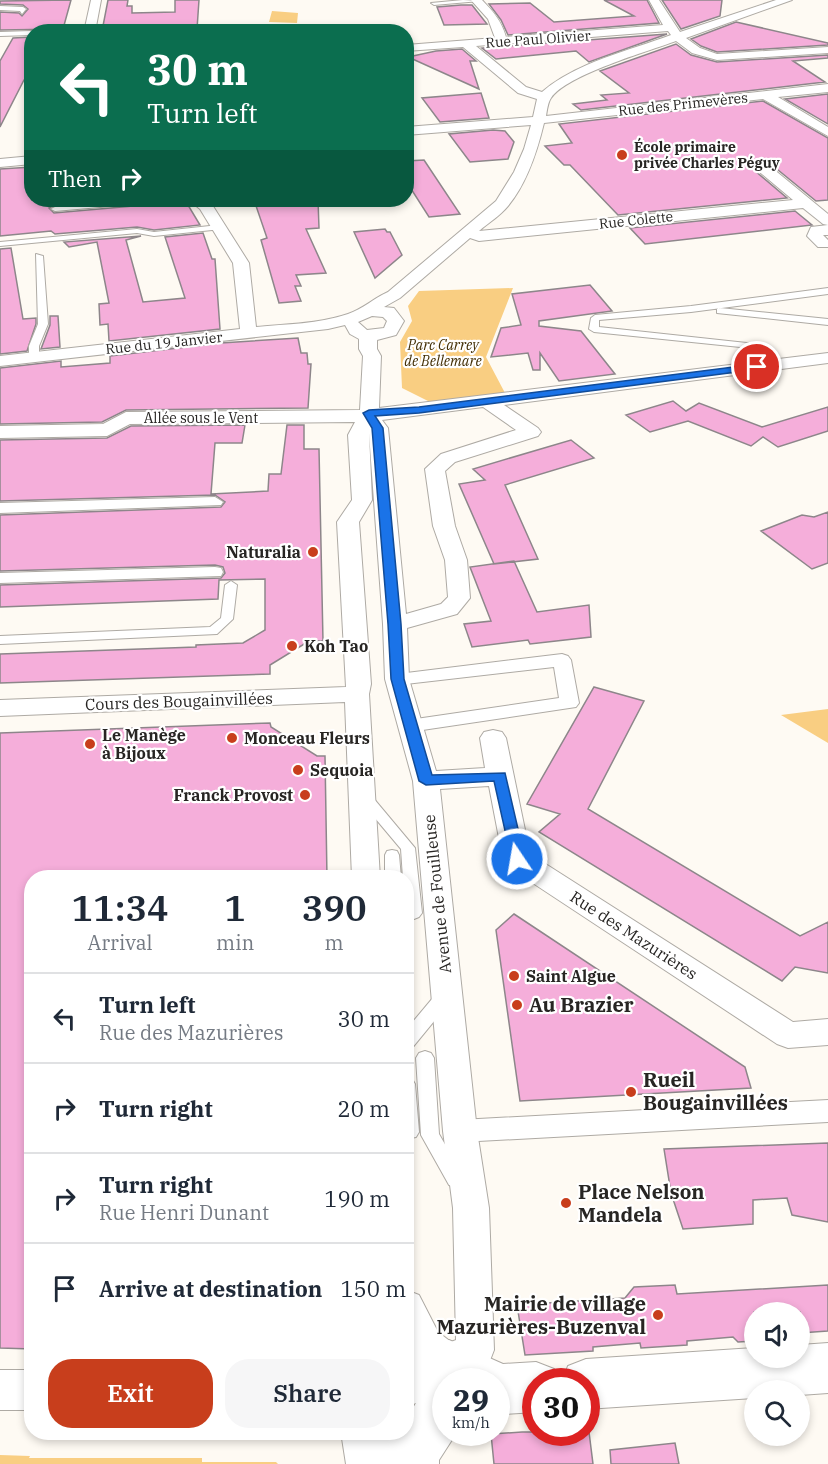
<!DOCTYPE html>
<meta charset="utf-8">
<style>
:root{--surface:#fff;--page:#f6f6f7;--text:#1f2937;--muted:#747a83;--line:#e0e1e3;--accent:#c83e1c}
body{margin:0;font-family:"IBM Plex Serif",serif;background:var(--page);color:var(--text);height:100vh;display:flex;flex-direction:column;font-size:22px;white-space:nowrap}
*{box-sizing:border-box;margin:0}
p{font-size:20px;color:var(--muted)}
.icon{flex:none;width:33px;height:33px;fill:none;stroke:currentColor;stroke-width:2;stroke-linecap:round;stroke-linejoin:round}
.map{position:relative;flex:1;overflow:hidden}
.side{position:absolute;left:24px;top:870px;width:390px;height:570px;display:flex;flex-direction:column;background:var(--surface);border-radius:24px;box-shadow:0 3px 9px #0003}
.side>*{flex:none}
.banner{position:absolute;left:24px;top:24px;width:390px;height:183px;border-radius:24px;box-shadow:0 3px 9px #0003;background:#0b6e4f;color:#fff;overflow:hidden}
.controls{position:absolute;left:744px;top:1302px;display:grid;gap:12px}
.controls a{display:grid;place-items:center;width:66px;height:66px;border-radius:50%;background:var(--surface);box-shadow:0 3px 9px #0003;font-size:30px}
.speed{position:absolute;left:432px;top:1368px;display:flex;gap:12px;font-size:30px;font-weight:700;text-align:center}
.speed>*{display:grid;place-content:center;width:78px;height:78px;border-radius:50%;background:var(--surface);box-shadow:0 3px 9px #0003;line-height:1}
.speed small{font-size:15px;font-weight:400}
.speed .limit{border:9px solid #d22;background:#fff;color:#111}
.pin{position:absolute;display:grid;place-items:center;width:51px;height:51px;color:#fff;margin:-26px;border:3px solid #fff;border-radius:50%;box-shadow:0 2px 6px #0007}
.me{position:absolute;width:66px;margin:-33px;rotate:348deg;stroke-linejoin:round;filter:drop-shadow(0 0 4px #0008)}
.turn{display:flex;align-items:center;gap:21px;height:126px;padding:0 24px;font-size:27px}
.turn .icon{width:78px;height:78px;stroke-width:2.5}
.turn b{display:block;font-size:42px;line-height:51px}
.then{display:flex;align-items:center;height:57px;padding:0 24px;background:#0003;gap:12px;font-size:22px}
.eta{display:flex;justify-content:space-evenly;align-items:center;height:102px;text-align:center}
.eta b{font-size:36px;font-weight:600;line-height:42px}
.button{display:flex;gap:12px;margin-top:auto;padding:12px 24px}
.button a{flex:1;height:69px;border-radius:24px;background:var(--accent);color:#fff;font-size:24px;font-weight:600;line-height:69px;text-align:center}
.button a+a{background:var(--page);color:var(--text)}
ul{padding:0;list-style:none}
li{display:flex;align-items:center;gap:18px;height:90px;padding:0 24px;border-top:2px solid var(--line)}
li div{flex:1}
li b{display:block;font-size:22px}
li em{font-style:normal}
.map>svg:first-child{display:block}
</style>
<div class="map">
<svg width="828" height="1464" viewBox="0 0 828 1464">
<rect width="100%" height="100%" fill="#fefaf3"/>
<path fill="#f9ce82" d="M272,11L298,13L297,23L269,22Z
M513,288L486,357L505,393L430,402L402,388L400,342L412,321L408,306L419,291Z
M828,709V743L781,715Z
M0,1455L30,1456L29,1458H202V1462H276L278,1464H0Z"/>
<path fill="#f5aeda" stroke="#8d868a" stroke-width="1.5" d="M71,0L63,29L0,30V12L19,13L22,16L28,9L23,5L0,4V1Z
M108,0H128L127,6H132V13L175,12V0H199L197,29L195,32L102,31Z
M604,0H647L659,23L508,35L501,20L489,4L530,3L554,22L634,16Z
M662,0H722L720,16L681,29Z
M461,5H472L487,24L444,25L437,7Z
M736,22L828,43V45L717,52L701,46L691,39Z
M667,34L589,62L576,51L496,59L482,48Z
M32,37V80H24L0,127V61L13,38Z
M676,44L691,55L717,62L828,55V58L793,61L825,82L581,110L573,104L607,100L601,95L629,93L600,71Z
M462,49L476,61H470L479,89L408,57L436,51Z
M481,93L489,118L440,122L422,98Z
M828,94V124L785,99Z
M763,101L828,138V200L816,201L767,161H756L752,165L754,170L787,198L618,215L570,165H564L545,146L572,143L559,124Z
M493,130L505,131L514,142L508,159L470,162L449,134Z
M424,160L460,214L429,217L406,181V161Z
M32,167V200H116L55,205L49,208L54,213L156,204L162,200H185L200,225L154,230L137,227L55,234L51,231L0,236V169Z
M254,200H318L319,228L306,229L326,273L296,275L301,286H295L301,301L279,303L261,240L267,238Z
M795,211L812,225L645,244L630,228Z
M385,229L387,232H390L402,255L375,278L354,232Z
M203,233L212,259H215L220,329L109,341L108,324L100,325L99,304L109,303L97,242L69,247L64,242L141,236L126,240L143,302L185,298L165,237Z
M11,248L23,319L36,318V324L27,351L0,354V249Z
M590,285L612,311L539,321V326L581,331L615,374L559,381L540,353V370H533L528,353L491,357L501,328L521,325L512,294Z
M50,316H58L60,347L41,349L50,325Z
M298,338L301,353H307L308,364H311L308,408L126,410L102,422L0,424V368L61,361V367L110,363V356L221,343Z
M673,401L686,411L699,403L762,427L828,407V431L778,447L763,437L751,446L688,421L650,432L626,415Z
M245,425L242,443H215L211,494L268,491L269,474H281L287,425H304V449H319L323,641H309L270,665V674L0,683V654L196,647V645L243,643L265,630V579L219,580L218,599L0,607V585L221,578L225,573L223,567L215,565L0,571V515L221,507L225,502L215,495L0,501V440L107,438L131,426Z
M571,440L594,458L505,485L538,559L494,564L459,484L485,480L473,469Z
M828,512V563L812,569L761,531L802,515L814,517Z
M514,561L537,612L589,605L591,637L530,644L528,640L472,647L464,624L491,621L470,567Z
M594,687L644,701L588,809L800,936L828,922V973L795,967L782,981L539,832L560,814L527,804Z
M270,723L271,727L317,756H325L327,878H32V1349L0,1348V733Z
M514,914L745,1067L751,1088L520,1101L496,930Z
M828,1143V1222L792,1215L787,1198L753,1200V1224L683,1229L671,1193L664,1149Z
M675,1285L677,1294L828,1285V1331L800,1333V1312H754V1341L738,1342L733,1337L687,1341V1345L641,1348L640,1343L593,1347V1351L525,1355L517,1305L625,1298L634,1287Z
M522,1432H589L593,1464H494L491,1434Z
M675,1443L679,1464H611L610,1450Z"/>
<g fill="none" stroke-linecap="round" stroke-linejoin="round">
<g stroke="#aeaaa4" stroke-width="2">
<path id="service" d="M463,0L480,1L434,5L431,3Z
M0,6L23,7L26,9L22,14L20,11L0,10Z
M32,31V35L0,36V32Z
M136,200H160L156,202L55,211L51,209L55,207Z
M219,225H222V229L154,236L137,233L0,246V242L137,229L154,232Z
M36,254L43,256L48,324L39,346V358L34,361L29,358V346L38,324Z
M828,288V294L691,312L599,320V327L756,344L776,365L771,368L750,348L594,332L589,329L591,318L595,315L691,306Z
M720,308L828,319V325L717,313V309Z
M231,581L237,585L233,619L217,634L0,644V636L210,627L221,618L225,585Z
M364,791L369,793L415,848L422,913L419,917L414,919L409,917L406,913V878H403L401,849L359,799L357,796L359,793Z
M392,850L397,851L399,855L401,878H385V855L387,851Z
M443,991L449,993L451,998L449,1003L412,1048L406,1050V1030L437,993Z
M425,1051L431,1053L434,1058L439,1134L465,1179L463,1185L456,1187L449,1185L421,1135L416,1058L419,1053Z
M406,1077L412,1079L415,1084L419,1132L416,1137L406,1139Z"/>
</g>
<g stroke="#aeaaa4" stroke-width="2">
<path id="pedestrian" d="M215,497L223,502L221,505L0,513V503Z
M215,567L221,568L223,572L221,576L0,583V573Z
M562,654L568,656L571,660L579,703L576,707L409,732L402,730L399,726L402,722L409,720L559,698L554,667L397,685L390,683L388,679L390,675Z
M828,1100V1122L460,1142L451,1139L447,1131L451,1123L460,1120Z"/>
</g>
<g stroke="#aeaaa4" stroke-width="2">
<path id="minor" d="M91,0H101L95,32H84Z
M471,0H482C493,11 502,22 506,37L663,25L649,0H659L680,32L776,0H792L686,38L700,48L717,54L828,47V53L717,60L692,53L676,41C649,51 566,75 551,98C548,102 547,110 546,116L828,84V92L778,97L828,127V136L763,99L544,123C537,152 527,183 508,206C500,216 488,223 479,231L793,200L756,169L754,166L756,163H766L828,214V235H823L828,240V247H818L807,236L811,227L828,225L823,224L803,208L479,241L470,238L400,298L384,307L394,308L404,321L396,335L377,340V349L381,356L379,408L828,353V363L504,405L538,428L541,432L538,436L455,462L445,471L455,526L467,560L470,598L457,614L407,628L409,679L436,771L485,768L480,738L484,732L493,730L502,732L506,738L530,854L793,1022L828,1019V1045L788,1048L777,1044L507,866L503,859L489,786L440,789L477,1131L489,1208L494,1350L489,1363L463,1379L446,1383L435,1379L412,1358L406,1348V1290L419,1295L438,1332L451,1342L456,1340L453,1208L443,1131L413,781L385,679L383,624L369,433L372,500L359,522L371,684L369,694L380,878H352L345,702L0,716V700L346,687L337,522L352,500L348,435L355,422L130,424L107,436L0,438V426L103,424L126,412L360,410L363,356L359,349V339L350,334L345,325L328,329L0,366V356L240,329L233,263L200,209L189,200H205L211,203L249,263L256,327C286,324 319,324 348,314C363,309 374,298 388,292L496,201L514,172L524,149L531,125L406,135V127L533,117L537,99L518,93L463,47L406,51V45L495,38L488,19ZM668,31L671,35C628,51 577,62 542,92L526,87L476,46ZM372,316L383,317L387,321L384,328L367,330L358,322ZM483,407L516,430L441,454L425,469L433,526L445,560L448,597L441,604L406,614L388,428L382,420Z
M32,156V164L0,167V159Z
M0,1370H32V1410H0Z"/>
</g>
<g stroke="#aeaaa4" stroke-width="2">
<path id="tertiary" d="M449,1340L503,1364L536,1362L554,1369L559,1382H536V1412L503,1414L496,1412V1382H446V1432H457L439,1460V1464H346L341,1432H406V1411L410,1413L416,1403L406,1407V1357Z
M828,1343V1393L800,1395V1390H754V1398L586,1409V1382H562L568,1366L586,1359L754,1348V1358H800V1345Z"/>
</g>
<use href="#service" fill="#fff" fill-rule="evenodd"/>
<use href="#pedestrian" fill="#fff" fill-rule="evenodd"/>
<use href="#minor" fill="#fff" fill-rule="evenodd"/>
<use href="#tertiary" fill="#fff" fill-rule="evenodd"/>
</g>
<path fill="#1a73e8" stroke="#114b97" stroke-width="1.5" d="M757,364L762,367L760,369L419,413L375,416L383,428L401,624L404,679L432,775L505,773L525,859L523,862H512L494,781L426,785L419,781L391,679L388,624L372,428L363,413L369,410L419,407Z"/>
<g fill="#c83e1c" stroke="#fff" stroke-width="2">
<circle cx="622" cy="155" r="6"/>
<circle cx="313" cy="552" r="6"/>
<circle cx="292" cy="646" r="6"/>
<circle cx="232" cy="738" r="6"/>
<circle cx="90" cy="744" r="6"/>
<circle cx="298" cy="770" r="6"/>
<circle cx="305" cy="795" r="6"/>
<circle cx="514" cy="976" r="6"/>
<circle cx="517" cy="1005" r="6"/>
<circle cx="631" cy="1092" r="6"/>
<circle cx="566" cy="1203" r="6"/>
<circle cx="658" cy="1315" r="6"/>
</g>
<g text-anchor="middle" stroke-width="4.5" stroke-linejoin="round" paint-order="stroke">
<g font-size="14" fill="#272523" stroke="#fff">
<text transform="translate(538 39) rotate(-4)" y="5">Rue Paul Olivier</text>
<text transform="translate(683 104) rotate(-6)" y="5">Rue des Primevères</text>
<text transform="translate(636 220) rotate(-6)" y="5">Rue Colette</text>
<text transform="translate(164 343) rotate(-6)" y="5">Rue du 19 Janvier</text>
<text x="201" y="423">Allée sous le Vent</text>
</g>
<g font-size="14" font-weight="bold" fill="#272523" stroke="#fff" text-anchor="start">
<text x="634" y="152">École primaire<tspan x="634" dy="16">privée Charles Péguy</tspan></text>
</g>
<g font-size="14" font-style="italic" fill="#432f05" stroke="#fff">
<text x="443" y="350">Parc Carrey<tspan x="443" dy="16">de Bellemare</tspan></text>
</g>
<g font-size="16" font-weight="bold" fill="#272523" stroke="#fff" text-anchor="start">
<text x="301" y="558" text-anchor="end">Naturalia</text>
<text x="304" y="652">Koh Tao</text>
<text x="102" y="741">Le Manège<tspan x="102" dy="18">à Bijoux</tspan></text>
<text x="244" y="744">Monceau Fleurs</text>
<text x="310" y="776">Sequoia</text>
<text x="293" y="801" text-anchor="end">Franck Provost</text>
<text x="526" y="982">Saint Algue</text>
</g>
<g font-size="16" fill="#272523" stroke="#fff">
<text transform="translate(179 701) rotate(-2)" y="6">Cours des Bougainvillées</text>
<text transform="translate(437 894) rotate(-96)" y="6">Avenue de Fouilleuse</text>
<text transform="translate(634 935) rotate(33)" y="6">Rue des Mazurières</text>
</g>
<g font-size="20" font-weight="bold" fill="#272523" stroke="#fff" text-anchor="start">
<text x="529" y="1012">Au Brazier</text>
<text x="643" y="1087">Rueil<tspan x="643" dy="23">Bougainvillées</tspan></text>
<text x="578" y="1199">Place Nelson<tspan x="578" dy="23">Mandela</tspan></text>
<text x="646" y="1311" text-anchor="end">Mairie de village<tspan x="646" dy="23">Mazurières-Buzenval</tspan></text>
</g>
</g>
</svg>
<div class="controls">
<a><svg class="icon" aria-label="sound" viewBox="0 0 24 24"><path d="M4 9h4l5-4v14l-5-4H4zM17 9q2 3 0 6"/></svg></a>
<a><svg class="icon" aria-label="search" viewBox="0 0 24 24"><circle cx="10" cy="10" r="6"/><path d="M15 15l6 6"/></svg></a>
</div>
<div class="speed"><div>29<small>km/h</small></div><div class="limit">30</div></div>
<div class="pin" style="left:757px;top:367px;background:#d93025"><svg class="icon" aria-label="arrive" viewBox="0 0 24 24"><path d="M6 21V4h12l-3 4 3 4H6"/></svg></div>
<svg class="me" style="left:517px;top:859px" viewBox="-20 -20 40 40"><circle r="17" fill="#1a73e8" stroke="#fff" stroke-width="3"/><path d="M0-11L8 9 0 5-8 9z" fill="#fff"/></svg>
<div class="banner">
<div class="turn"><svg class="icon" aria-label="left" viewBox="0 0 24 24"><path d="M17 20v-9H6M10 6l-5 5 5 5"/></svg><div><b>30 m</b>Turn left</div></div>
<div class="then">Then<svg class="icon" aria-label="right" viewBox="0 0 24 24"><path d="M7 20v-9h11M14 6l5 5-5 5"/></svg></div>
</div>
<section class="side">
<div class="eta">
<div><b>11:34</b><p>Arrival</p></div>
<div><b>1</b><p>min</p></div>
<div><b>390</b><p>m</p></div>
</div>
<ul>
<li><svg class="icon" aria-label="left" viewBox="0 0 24 24"><path d="M17 20v-9H6M10 6l-5 5 5 5"/></svg><div><b>Turn left</b><p>Rue des Mazurières</p></div><em>30 m</em></li>
<li><svg class="icon" aria-label="right" viewBox="0 0 24 24"><path d="M7 20v-9h11M14 6l5 5-5 5"/></svg><div><b>Turn right</b></div><em>20 m</em></li>
<li><svg class="icon" aria-label="right" viewBox="0 0 24 24"><path d="M7 20v-9h11M14 6l5 5-5 5"/></svg><div><b>Turn right</b><p>Rue Henri Dunant</p></div><em>190 m</em></li>
<li><svg class="icon" aria-label="arrive" viewBox="0 0 24 24"><path d="M6 21V4h12l-3 4 3 4H6"/></svg><div><b>Arrive at destination</b></div><em>150 m</em></li>
</ul>
<div class="button"><a>Exit</a><a>Share</a></div>
</section>
</div>
